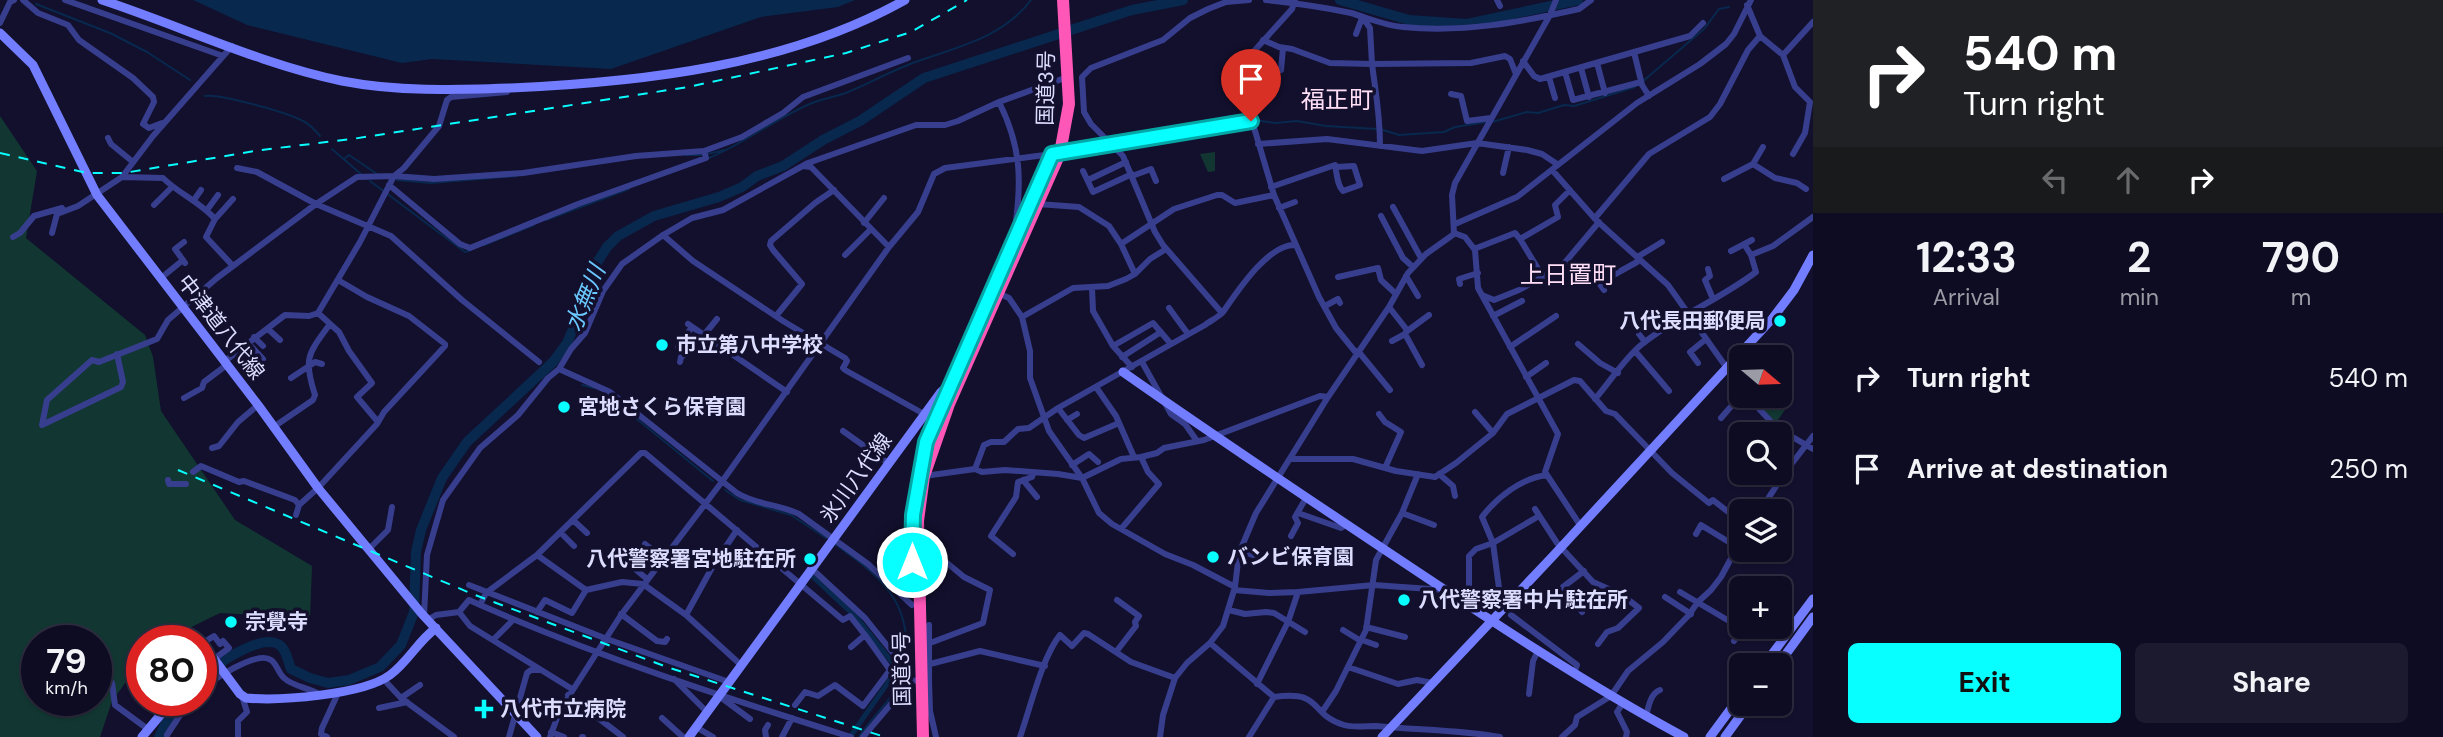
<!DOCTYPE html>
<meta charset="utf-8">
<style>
:root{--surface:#0e0c22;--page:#1c1a2f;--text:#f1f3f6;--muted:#9b9ba5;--line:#2e2c40;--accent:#08ffff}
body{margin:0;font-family:"DM Sans","Noto Sans JP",sans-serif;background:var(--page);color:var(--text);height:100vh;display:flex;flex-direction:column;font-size:26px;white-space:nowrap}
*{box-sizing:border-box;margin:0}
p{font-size:23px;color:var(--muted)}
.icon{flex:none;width:38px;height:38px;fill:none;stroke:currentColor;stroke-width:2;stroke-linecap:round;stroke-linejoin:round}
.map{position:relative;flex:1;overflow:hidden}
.drawer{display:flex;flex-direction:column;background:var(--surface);width:630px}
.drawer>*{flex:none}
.guide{background:#202124;color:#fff;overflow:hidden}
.needle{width:46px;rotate:109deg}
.controls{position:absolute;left:1729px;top:345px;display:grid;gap:14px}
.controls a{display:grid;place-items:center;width:63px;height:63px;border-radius:10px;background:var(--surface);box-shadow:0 2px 5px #0004,0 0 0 2px var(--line);font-size:35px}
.speed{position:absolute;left:21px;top:625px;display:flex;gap:14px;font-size:35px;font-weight:700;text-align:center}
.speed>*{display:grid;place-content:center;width:91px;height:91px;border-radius:50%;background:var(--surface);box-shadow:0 2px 5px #0004,0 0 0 2px var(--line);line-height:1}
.speed small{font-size:18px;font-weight:400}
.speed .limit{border:10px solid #d22;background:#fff;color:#111}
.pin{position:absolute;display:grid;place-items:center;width:60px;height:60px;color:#fff;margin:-72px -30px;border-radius:50% 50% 50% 0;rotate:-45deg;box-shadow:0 0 7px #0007}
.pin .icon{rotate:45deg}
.me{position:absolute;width:77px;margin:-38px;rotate:0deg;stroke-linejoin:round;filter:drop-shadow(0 0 5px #0008)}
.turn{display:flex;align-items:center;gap:24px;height:147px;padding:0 35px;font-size:32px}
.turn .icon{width:91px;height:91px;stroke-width:2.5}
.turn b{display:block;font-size:49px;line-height:60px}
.lanes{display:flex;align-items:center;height:66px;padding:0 35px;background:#0003;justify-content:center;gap:35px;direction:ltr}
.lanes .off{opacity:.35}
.eta{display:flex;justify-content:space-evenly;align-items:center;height:119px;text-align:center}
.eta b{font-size:42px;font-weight:700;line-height:49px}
.action{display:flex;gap:14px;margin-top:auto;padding:14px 35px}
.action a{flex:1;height:80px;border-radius:10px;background:var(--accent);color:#111;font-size:28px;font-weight:700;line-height:80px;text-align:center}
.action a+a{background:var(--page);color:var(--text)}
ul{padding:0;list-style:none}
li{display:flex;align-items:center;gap:21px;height:91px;padding:0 35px}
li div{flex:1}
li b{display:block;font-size:26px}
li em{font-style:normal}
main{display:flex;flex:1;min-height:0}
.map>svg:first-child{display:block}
</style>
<main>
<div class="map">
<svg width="1813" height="737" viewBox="0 0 1813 737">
<rect width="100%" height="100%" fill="#12102d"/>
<path fill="#123732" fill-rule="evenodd" d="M0,116L37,171L26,238L145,335L153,357L161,411L235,520L312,566L310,618L220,613L165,640H142V660L112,701L100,737H0ZM37,640H96V700H37Z
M1215,152V171L1208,172L1200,154Z
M1780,391L1791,401L1776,423L1763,410L1769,403L1763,397L1780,396Z"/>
<path fill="#08284e" d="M193,0H855L838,7L761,17L611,69L432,59L402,63L247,25Z"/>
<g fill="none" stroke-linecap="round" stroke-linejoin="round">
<path stroke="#08284e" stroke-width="2" d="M36,4L110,33L147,52L190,80
M1642,82L1704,29L1719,9L1729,7
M205,96C219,93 289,113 303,121C309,124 315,130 320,136
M1254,120L1275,123L1297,121L1326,126L1377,129
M1492,122L1527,112L1538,113L1564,105L1574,106L1635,87
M1383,130L1399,135L1444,132L1455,127L1486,122
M332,149L362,175
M707,154L725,150
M686,155H701
M709,158C745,143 776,118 812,103C822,99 833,97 843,94C869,84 894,69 921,60C962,46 1004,36 1031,0
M344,159L349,155L377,174
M397,180L431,183L517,176
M370,181L465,252L469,251
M546,220L629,189
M484,245L534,225
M553,362L556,365
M582,385L594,388
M605,393L713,481
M725,490L740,500L791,515L826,538
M836,545C886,580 916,607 904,674
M859,737C872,717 891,701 902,679"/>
<path stroke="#08284e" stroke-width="5" d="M811,575L857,618L896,667V671L850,737"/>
<path stroke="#08284e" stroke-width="10" d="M1340,0L1409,20L1467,24L1578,0
M201,677C215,665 260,634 278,644C286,648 288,661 291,669L310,678L328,683L349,680L380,667L401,645L414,612L416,552L421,530L442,478L467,442L553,362L567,343L591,286L598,261L607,247L618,236L654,216L719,197L742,187L757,176L783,166L823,140L860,121L924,78L1132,10L1183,0
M159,737L166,723L183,700"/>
<path stroke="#383e8e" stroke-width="6" d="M23,0L38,13L68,25L79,40L133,78L153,97L154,102L143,124L149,128L162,123
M65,0L223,56
M1266,0C1294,3 1323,7 1351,13C1368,18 1386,26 1403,27C1464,33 1521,22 1579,9L1591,0
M1295,0L1292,9L1246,60L1250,114L1274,195L1319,297L1336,328L1357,354
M1497,0L1500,6
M1747,5L1760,36L1783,55L1795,87L1810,102L1805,133L1793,154
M0,23L10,2L14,0
M1356,34L1362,18
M1263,40L1279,47L1292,49L1330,63L1372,64L1370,28L1363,18
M1634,52L1642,85L1649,96
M1783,55L1813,22
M1523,61L1534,76L1540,79L1690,36L1703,23
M1597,63L1605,93
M1581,68L1589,97
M1281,70L1283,48
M1565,72L1573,100L1641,82
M1549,77L1555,98
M1451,94L1461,96L1467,121L1491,118
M999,102C1021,146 1022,180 1015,228L1018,231
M108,138L111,144L133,162
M1258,144L1327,139L1422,151L1477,143L1527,150L1542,154L1557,164
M1380,146C1380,114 1376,95 1372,64L1471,63L1505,56L1510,59L1516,74
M1753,164L1775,178L1797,183L1806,189
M803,166L811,167L889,247
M237,168L257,172L316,204L391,236L462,300L539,362
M1083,171L1093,192L1132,174
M1553,171L1596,220L1668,285L1741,388
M1503,173L1509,147
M1132,176L1151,169L1156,181
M122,177L163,178C179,194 200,202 215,219L206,237L233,266
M1724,179L1753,164L1763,147
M1088,180L1126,162
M389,185L460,244L470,248L578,204L706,158L704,151
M1271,187L1335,165C1337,174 1337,185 1343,191L1360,185L1354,166L1336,167
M194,200L201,190
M1038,204L1079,207L1109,226L1121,244
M154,205L172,187
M1393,207L1421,258
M1279,208L1295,202
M207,210L218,195
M1381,216L1403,258L1413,267
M1595,218L1649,154L1710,117L1720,104L1748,50L1760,36
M215,219L233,199
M864,223L884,198
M1455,224L1517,197L1637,103L1700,64L1726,44L1734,34L1751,0
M52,233L57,214L78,206L122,177L153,136L232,46
M1454,233L1465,237L1475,250L1478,288L1558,434L1545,472L1580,525
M663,235L693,261L783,321L845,358L847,361L843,368L845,370L924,414
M13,237L20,233L34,216L62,208
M1520,239L1543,277
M184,242L175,249L185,263
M1474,249L1515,233L1520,239L1558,217L1555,205L1570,190
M1731,251L1752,240
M845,255L871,229
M1751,255L1773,246L1813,217
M1708,269L1710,276L1705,280L1713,299
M1135,274L1121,244L1174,209L1217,195H1222L1235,203L1274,195
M1406,276L1418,296
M1338,277L1378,268L1381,280L1396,294
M161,278L183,260
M1460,284L1459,279L1478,273
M1092,288L1093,311L1113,346
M1604,290L1599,283L1637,262L1639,256L1662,242
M998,293L1009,298L1022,317L1030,351V378L1049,431L1082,478L1099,513L1112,524L1165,554L1193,565L1235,587
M1482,295L1494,300L1519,290L1562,266L1599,222
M1325,306L1338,299L1340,303
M1389,307L1407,330L1405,334L1422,365
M1169,308L1188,334
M318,313L339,332L349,351L372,383L357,397L378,422
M1222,313L1163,245L1155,232L1123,156L1091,124L1084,112L1082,77L1091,68L1163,40L1190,18L1208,9L1226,2L1249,0
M776,316L802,284L773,250L770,245L771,241L815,203L834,190
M1493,316L1522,301
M1022,317L1073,288L1108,286L1126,279L1135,274L1150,259L1166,249
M688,324L787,392
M268,329L280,340
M1406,332L1429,315
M1639,334L1645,342
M704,335L717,319
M254,337L263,346
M1392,341L1405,334
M248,343L263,359
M1578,344L1600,363L1618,373
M1510,347L1556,316
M1358,351L1390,390
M1635,351L1669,391
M117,354L123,382L121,387L42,425L47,400L92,360L99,362L157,339L168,320L217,278L316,204L357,177L394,176L434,179L523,173L636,156L704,151L742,137L783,113L803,97L908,58
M683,356L678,347L692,327
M1122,357L1161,332
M225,361L285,315L309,316L318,313L360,242L394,176L404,168L439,126L447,100L451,97L507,92
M680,362L681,357L701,333
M1142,362L1171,414L1185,424L1197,441
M1698,363L1690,352L1706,339
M1132,367L1113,346L1153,323L1171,344
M559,369L610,392L737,493C756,505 779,504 799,514L868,564L912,605
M1526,377L1546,363
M291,378L315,362L322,364
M1096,387L1116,416L1134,457
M1747,396L1777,428L1813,449
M184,398L202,388L204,382L228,364
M1595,399C1610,382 1624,359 1641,345C1677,316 1719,300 1756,272L1751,255L1744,244
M1058,408L1079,435L1084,438L1119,423
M1475,412L1493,433
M1379,414L1385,422L1401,432L1385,468
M1721,418L1741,395
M1067,420L1077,414
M275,426L313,400L315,395C303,358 308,354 330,324
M1758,429L1764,434
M843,431L888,463
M212,448L219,446L238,422L258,405
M1290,459H1353L1396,471L1435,477L1456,463L1493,433L1507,414L1574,380L1580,381L1606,411L1615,414L1672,473L1709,503L1713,500L1741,522
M1072,465L1089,454L1098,462
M975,469L984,445L991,442H1004L1018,429L1029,428L1058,408L1205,325C1210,321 1219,317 1223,312C1237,292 1268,244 1295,245
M193,472L201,466L239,482L244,481L295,500L299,505
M1439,474L1453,486L1455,496
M924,476L975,469L982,472L1005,470L1058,474L1082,478L1121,459L1141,457L1157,453L1164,448L1204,440L1320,396L1328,397
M168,480L169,484H186
M1023,480L1037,497
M1535,509L1557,543L1593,582L1622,595L1639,608L1618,628L1607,632L1598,644
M1760,511L1786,471L1813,436
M1298,513L1341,528L1346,525
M1402,513L1434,525
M296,515L299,505L318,488L377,424L384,412L445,346V344L409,316L367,297L338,280
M573,520L587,533
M1121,529L1159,484L1148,472L1141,457
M561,533L574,546
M1696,534L1701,525L1737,547
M1291,536L1298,523L1295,517L1306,498
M645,544L663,558
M368,550L388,530L392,507
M1240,551L1265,559
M1013,554L991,536L1016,497L1018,482L1032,477L1033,474
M537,555L586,590
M628,563L647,579
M920,567L935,553L964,577L990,590L983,623L930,643
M811,568L865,618L901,663L899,676
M469,585L607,639L729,682
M1234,590L1269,593L1298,592L1374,585L1444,590
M1469,591V556L1476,549L1493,543L1539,516
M1680,592L1746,631
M1665,597L1691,614
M1462,602L1469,591L1493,604L1501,603L1493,543L1482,517C1497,497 1522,478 1547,475
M480,605L486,593L537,555L641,453H645L843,620L850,616L865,635
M1229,610L1245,614L1266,612L1274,613L1305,632
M459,612L470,626L572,689
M537,612L545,600L572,613L586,590L622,582L643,584L686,615L741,665
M1582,612L1563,587L1584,571
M621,614L657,641L665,642L667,639
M686,615L714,564L737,530
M1511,615L1577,665L1574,673
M424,616L427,555L443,500L480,448L518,415L548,378L559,369L571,349L585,333L603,291L622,264L663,235L692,218L723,210L808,163L916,125H945L958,121L999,102L1062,79
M427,620L436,615L459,612L469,600C592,655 723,697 851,737
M929,625V680
M1366,627L1405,637
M1343,630L1361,641
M494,639L513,620
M188,640L190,639L193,640
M1362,640L1376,645
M1734,641L1742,629
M1210,643L1274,697C1324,690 1308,714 1344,725C1354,728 1366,726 1376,726C1417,730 1460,730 1500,737
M201,644L214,636L220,644L223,641L229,648L214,659
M851,647L865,635L890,670
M1116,652L1136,626L1135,622L1139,616L1117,600
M930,664L980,651L1045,666
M1348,667L1398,684L1417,680L1433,683
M674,679L707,712
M387,683L401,698L454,737
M1257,684L1288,622L1298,592
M96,686L112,683L115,705L149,730
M201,690C212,680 257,650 271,660C277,664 278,673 284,678C292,686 309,688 319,694
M1529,694L1533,661L1538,651
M568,695L623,737
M719,696L750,719
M401,698L420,685
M1623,703L1617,712L1627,732L1626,737
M795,705L805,692L818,696L835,685L863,706L890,670L905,677L907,681
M379,708L407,702
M1322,712L1336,691L1366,630L1376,560L1402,513L1418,474
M1646,716C1649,706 1650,694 1660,690
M662,718L683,737
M696,727L713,737
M551,732L564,737
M167,735L190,700
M238,737V721L247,712L242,696
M327,737L321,734L322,728L339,691
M509,737L527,673L531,670H540
M550,737L560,710L621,615L721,483L889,247L918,212L934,174L945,168L1060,153L1251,121
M582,737H583
M766,737L765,730L768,725
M782,737L792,718
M863,737L896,698L907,681L929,680L930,711L936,737
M1020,737C1030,709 1042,657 1060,635L1072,646L1084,633L1088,634L1131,662L1175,678
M1160,737L1163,715L1175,678L1187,663L1210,643L1223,626L1235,587L1239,553L1256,513L1328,397L1389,307L1408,273L1426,254L1454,234L1452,195L1455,183L1550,15L1556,0
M1249,737L1274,697
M1562,737L1575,725L1577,717L1611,696L1628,671L1663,642L1688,616L1698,602L1711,590L1721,577L1741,540"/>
<path stroke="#737dff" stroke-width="9" d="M102,0C181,26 260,64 342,81C399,92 453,90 511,88C644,82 787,66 905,0
M0,33L33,65L97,195L258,405L318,488L422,614L537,737
M1123,372C1214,436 1307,498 1400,560C1493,622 1586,684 1684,737
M201,662L207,658L214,659L240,694L246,698C279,701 363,695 390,675C408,662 418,641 436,628
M1764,665L1813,599
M1778,665L1813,617
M142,737L173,700
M689,737L941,392L952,383L957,385
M1382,737L1552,557L1772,319L1794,290L1813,255
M1710,737L1741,695
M1725,737L1749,704"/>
<path stroke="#ff57b8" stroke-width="12" d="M923,737L918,521L924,476L949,404L1060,153L1069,104L1063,0"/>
<path stroke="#08ffff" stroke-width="2" stroke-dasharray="10 9" stroke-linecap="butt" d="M0,153L87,173H124L261,150L352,139L688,87L846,53L911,32L967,0
M178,470L475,595L667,667L885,737"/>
</g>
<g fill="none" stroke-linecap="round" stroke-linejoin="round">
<g stroke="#05a6a6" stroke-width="18">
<path id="route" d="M912,562L913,515L926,442L1052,154L1251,121"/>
</g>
<use href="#route" stroke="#08ffff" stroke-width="12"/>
</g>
<g fill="#08ffff" stroke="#12102d" stroke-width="2.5">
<circle cx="1780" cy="321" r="7"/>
<circle cx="662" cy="345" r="7"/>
<circle cx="564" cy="407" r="7"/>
<circle cx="1213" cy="557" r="7"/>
<circle cx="810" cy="559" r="7"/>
<circle cx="1404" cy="600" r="7"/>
<circle cx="231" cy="622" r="7"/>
<path d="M480.5 698.5h7v7h7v7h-7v7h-7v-7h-7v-7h7z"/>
</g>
<g text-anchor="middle" stroke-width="7" stroke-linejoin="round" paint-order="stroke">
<g font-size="21" fill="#dcdcff" stroke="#12102d">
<text transform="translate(1046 88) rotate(-89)" y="7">国道3号</text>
<text transform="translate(221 327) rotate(52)" y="7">中津道八代線</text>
<text transform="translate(856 478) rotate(-54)" y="7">氷川八代線</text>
<text transform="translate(902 669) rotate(-91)" y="7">国道3号</text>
</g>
<g font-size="21" font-weight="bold" fill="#dcdcff" stroke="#12102d" text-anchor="start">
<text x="1766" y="328" text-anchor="end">八代長田郵便局</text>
<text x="676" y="352">市立第八中学校</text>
<text x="578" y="414">宮地さくら保育園</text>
<text x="1227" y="564">バンビ保育園</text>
<text x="796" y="566" text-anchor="end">八代警察署宮地駐在所</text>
<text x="1418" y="607">八代警察署中片駐在所</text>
<text x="245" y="629">宗覺寺</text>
<text x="500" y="716">八代市立病院</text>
</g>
<g font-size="23" font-style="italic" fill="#6ac9ff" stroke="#12102d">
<text transform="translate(585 298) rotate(-68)" y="8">水無川</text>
</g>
<g font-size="24" fill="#ffdef6" stroke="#12102d">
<text x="1337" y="108">福正町</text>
<text x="1568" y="283">上日置町</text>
</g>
</g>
</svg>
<div class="controls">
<a><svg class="needle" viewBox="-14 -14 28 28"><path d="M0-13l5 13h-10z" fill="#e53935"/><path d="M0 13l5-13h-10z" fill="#9b9ba5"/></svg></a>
<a><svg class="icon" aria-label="search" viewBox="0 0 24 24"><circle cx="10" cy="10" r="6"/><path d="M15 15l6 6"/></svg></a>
<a><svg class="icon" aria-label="layers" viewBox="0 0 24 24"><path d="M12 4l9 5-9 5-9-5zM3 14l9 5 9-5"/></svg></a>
<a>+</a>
<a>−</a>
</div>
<div class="speed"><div>79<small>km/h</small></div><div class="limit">80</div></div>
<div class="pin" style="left:1251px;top:121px;background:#d93025"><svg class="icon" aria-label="arrive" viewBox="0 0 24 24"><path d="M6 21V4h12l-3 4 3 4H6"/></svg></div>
<svg class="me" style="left:912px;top:562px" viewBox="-20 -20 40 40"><circle r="17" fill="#08ffff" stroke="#fff" stroke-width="3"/><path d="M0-11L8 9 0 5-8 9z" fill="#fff"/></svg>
</div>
<section class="drawer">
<div class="guide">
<div class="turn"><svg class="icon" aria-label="right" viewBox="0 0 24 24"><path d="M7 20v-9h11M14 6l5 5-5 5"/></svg><div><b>540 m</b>Turn right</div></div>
<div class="lanes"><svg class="icon off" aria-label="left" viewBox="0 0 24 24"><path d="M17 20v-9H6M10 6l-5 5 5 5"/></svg><svg class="icon off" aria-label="ahead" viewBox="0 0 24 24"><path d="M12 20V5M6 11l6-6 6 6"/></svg><svg class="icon" aria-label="right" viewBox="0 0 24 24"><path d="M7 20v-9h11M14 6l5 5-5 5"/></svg></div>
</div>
<div class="eta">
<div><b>12:33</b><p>Arrival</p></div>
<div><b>2</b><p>min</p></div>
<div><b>790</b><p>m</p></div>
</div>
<ul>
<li><svg class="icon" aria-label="right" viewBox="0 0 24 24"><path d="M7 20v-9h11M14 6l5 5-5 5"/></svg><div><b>Turn right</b></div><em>540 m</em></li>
<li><svg class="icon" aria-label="arrive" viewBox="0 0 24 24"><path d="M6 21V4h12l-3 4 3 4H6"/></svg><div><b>Arrive at destination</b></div><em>250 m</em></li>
</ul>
<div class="action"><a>Exit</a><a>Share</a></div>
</section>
</main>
